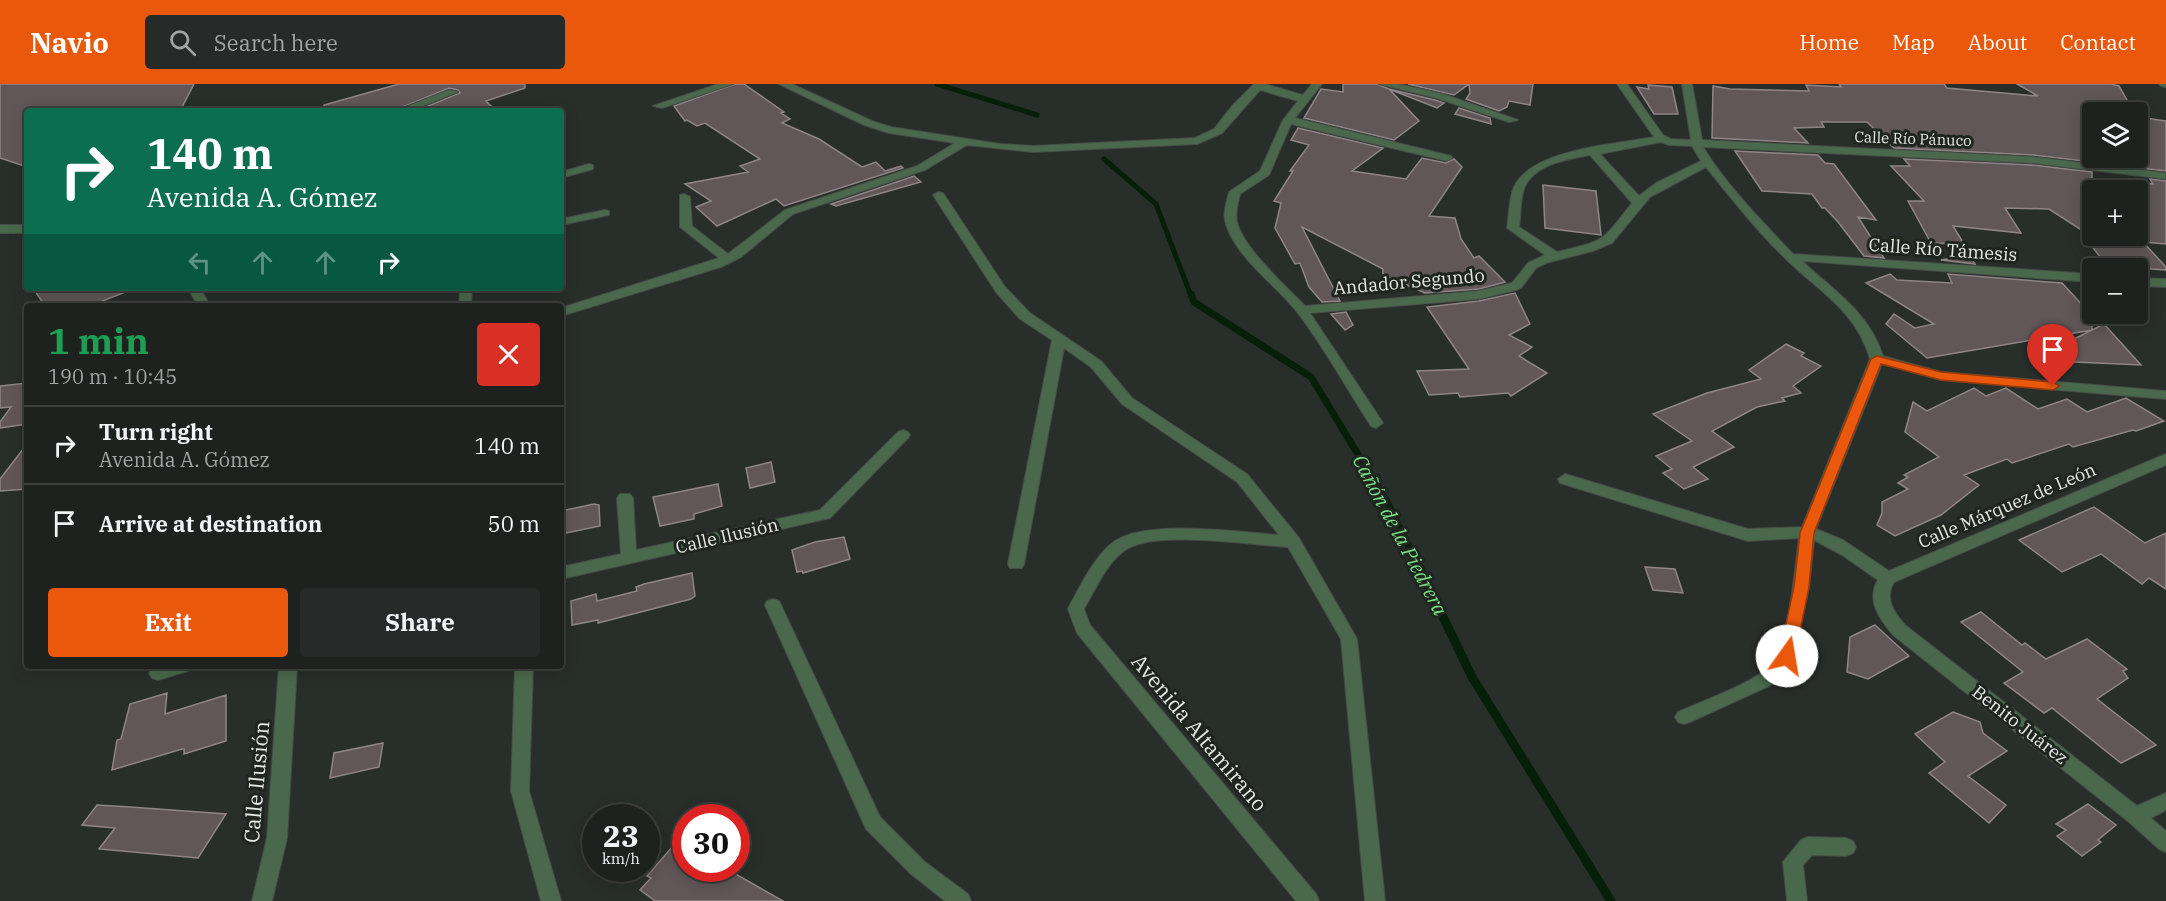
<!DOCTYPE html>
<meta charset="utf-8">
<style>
:root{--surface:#1e221f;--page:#262a28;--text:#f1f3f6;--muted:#a1a4a4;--line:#3c3f3d;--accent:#ea580c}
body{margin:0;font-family:"IBM Plex Serif",serif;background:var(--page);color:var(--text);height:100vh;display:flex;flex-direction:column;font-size:22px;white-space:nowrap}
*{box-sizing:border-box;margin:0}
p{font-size:20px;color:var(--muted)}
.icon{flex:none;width:33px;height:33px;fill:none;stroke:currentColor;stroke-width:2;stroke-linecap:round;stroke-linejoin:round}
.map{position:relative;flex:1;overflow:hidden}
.details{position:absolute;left:24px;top:219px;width:540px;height:366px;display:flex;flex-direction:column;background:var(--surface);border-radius:6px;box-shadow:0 3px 15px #0003,0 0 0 2px var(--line)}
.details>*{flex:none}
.hud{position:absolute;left:24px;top:24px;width:540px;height:183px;border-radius:6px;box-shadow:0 3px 15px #0003,0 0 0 2px var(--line);background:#0b6e4f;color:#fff;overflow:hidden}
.fabs{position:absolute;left:2082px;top:18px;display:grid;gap:12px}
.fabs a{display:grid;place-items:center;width:66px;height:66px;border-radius:6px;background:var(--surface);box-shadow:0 3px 15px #0003,0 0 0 2px var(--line);font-size:30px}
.speed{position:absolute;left:582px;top:720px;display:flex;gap:12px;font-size:30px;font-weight:700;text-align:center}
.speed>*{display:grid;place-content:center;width:78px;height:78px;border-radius:50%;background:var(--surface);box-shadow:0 3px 15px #0003,0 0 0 2px var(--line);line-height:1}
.speed small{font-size:15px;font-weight:400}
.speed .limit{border:9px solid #d22;background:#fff;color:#111}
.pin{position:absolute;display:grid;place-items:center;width:51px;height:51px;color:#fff;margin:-62px -26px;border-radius:50% 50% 50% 0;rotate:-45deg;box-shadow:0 0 6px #0007}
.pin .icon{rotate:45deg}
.me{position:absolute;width:66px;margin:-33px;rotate:13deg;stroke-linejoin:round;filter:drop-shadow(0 0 4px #0008)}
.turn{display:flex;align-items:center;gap:21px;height:126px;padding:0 24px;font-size:27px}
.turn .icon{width:78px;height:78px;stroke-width:2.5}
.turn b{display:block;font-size:42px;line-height:51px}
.lanes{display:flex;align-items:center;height:57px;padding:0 24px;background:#0003;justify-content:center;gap:30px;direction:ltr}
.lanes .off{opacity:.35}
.round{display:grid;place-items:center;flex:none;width:63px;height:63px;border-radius:6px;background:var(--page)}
.summary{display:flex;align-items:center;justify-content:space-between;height:102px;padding:0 24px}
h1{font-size:36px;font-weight:700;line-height:45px;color:#1e9e55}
.button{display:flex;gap:12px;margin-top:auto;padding:12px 24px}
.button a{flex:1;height:69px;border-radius:6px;background:var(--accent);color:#fff;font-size:24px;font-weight:700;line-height:69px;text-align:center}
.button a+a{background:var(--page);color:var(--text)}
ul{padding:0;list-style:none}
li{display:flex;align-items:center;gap:18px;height:78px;padding:0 24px;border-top:2px solid var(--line)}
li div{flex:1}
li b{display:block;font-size:22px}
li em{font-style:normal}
header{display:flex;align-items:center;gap:36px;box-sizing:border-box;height:84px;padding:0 30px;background:var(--accent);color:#fff}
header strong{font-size:28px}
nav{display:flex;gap:33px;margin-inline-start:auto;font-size:21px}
.search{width:420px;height:54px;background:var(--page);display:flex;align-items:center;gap:15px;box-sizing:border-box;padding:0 21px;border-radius:6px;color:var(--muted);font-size:22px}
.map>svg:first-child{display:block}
</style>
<header>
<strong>Navio</strong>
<div class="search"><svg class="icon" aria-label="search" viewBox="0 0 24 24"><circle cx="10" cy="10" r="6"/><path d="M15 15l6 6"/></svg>Search here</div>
<nav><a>Home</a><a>Map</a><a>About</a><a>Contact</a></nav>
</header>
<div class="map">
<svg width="2166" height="817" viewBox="0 0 2166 817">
<rect width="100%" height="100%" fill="#282e29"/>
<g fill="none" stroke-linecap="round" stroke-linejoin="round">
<path stroke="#061f09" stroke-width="5" d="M937,0L1037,31
M1104,75L1156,120L1191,212"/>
<path stroke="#061f09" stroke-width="7" d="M1191,210L1194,218L1311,293L1388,420L1417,479"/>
<path stroke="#061f09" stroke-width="9" d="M1416,477L1472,593L1611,817"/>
</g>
<path fill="#615758" stroke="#908586" stroke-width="1.5" d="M0,0H194L180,27H27V83L0,74Z
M399,0H525V4L486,17L496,27H416L460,9L458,6L449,4L393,27H325L324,21Z
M735,0H744L784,28L781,29L790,35L782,39L819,55L862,83L876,78L885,87L901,82L903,84L784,122L776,115L717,142L696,123L711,117L685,100L748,88L740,82L760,75L705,39L697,42L687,36L685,37L674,22Z
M1343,0H1377L1389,5L1419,37L1394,56L1304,34L1321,5L1343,8Z
M1408,0H1469L1454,11Z
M1469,0H1533L1530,21L1509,17L1507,23L1499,27L1466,15L1470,9Z
M1839,0H1944L1947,4L2038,12L2017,0H2111L2119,2L2131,23L2092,18V78L2033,71L1894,64L1867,38H1821L1824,43L1794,44L1808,59L1712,54L1713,2L1730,5L1809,7L1806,1L1841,3Z
M1648,1L1672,3L1678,30H1654L1637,3L1649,5Z
M1389,5L1435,16L1444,19L1437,24Z
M1459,24L1490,34L1491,40L1455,30Z
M2138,33L2166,37V87L2141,84L2138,78Z
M1298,44L1383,64L1352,87L1406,95L1422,74L1446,79L1454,75L1462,83L1429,132L1455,134L1461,155L1474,174L1479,172L1505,198L1479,205L1425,209L1383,191V185L1302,143L1340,217L1322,218L1309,203L1300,179L1295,180L1275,144L1281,119L1274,117L1293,87H1290L1309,61L1291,56Z
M1735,67L1818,71L1825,79L1834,80L1876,136L1858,133L1884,174L1864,172L1838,138L1825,124H1822L1812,110L1762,107Z
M1904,75L2033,81L2092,88V152H2138V106H2129L2121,96L2153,100L2150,95L2166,97V160L2143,158L2166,183V186L2107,182L2084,152H2091L2049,125L2005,124L2021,149L1953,142L1964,160L1931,159L1908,117H1924L1891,82H1910Z
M914,92L921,98L836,122L831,120Z
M1543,101L1596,107L1601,151L1545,144Z
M1970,171L1975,180L1941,176Z
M1890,190L1897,196L1952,199L1948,190L2062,199L2087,226H2092V246L1927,274L1886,240L1894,230L1915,244L1934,240L1866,199Z
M33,204H132L133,205L90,222H45Z
M1515,209L1530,240L1509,251L1532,263L1519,272L1547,289L1511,312L1508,309L1460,313L1458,309L1429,311L1417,287L1469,285L1427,223L1479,217Z
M1346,228L1353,241L1345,246L1331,230Z
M2104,240L2141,281L2074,278L2071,274L2034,275Z
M1786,260L1804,269L1801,272L1821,282L1793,302L1801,309L1782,314L1785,317L1757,323L1712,347L1734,363L1693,383L1708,395L1684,405L1663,389L1672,385L1656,372L1692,357L1653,330L1707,309L1761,295L1749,286Z
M27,299V340L0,344V338L11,323L0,324V302Z
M1974,304L1986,312L2006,304L2038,325L2067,315L2087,328L2126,314L2164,337L2136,347L2133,346L2073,363L2069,360L2012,379L2007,375L1964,391L1979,401L1941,431L1895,452L1877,441L1882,429V418L1908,405L1898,399L1908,393L1904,391L1939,373L1905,348L1913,318L1927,327Z
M27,360V405L0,407V395Z
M771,378L775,398L750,404L746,384Z
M718,400L722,422L694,430V435L660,442L653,413Z
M594,420L599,421L600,442L561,450V427Z
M2094,423L2145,459L2166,449V505L2149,494L2142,500L2101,470L2062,488L2019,456Z
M844,453L850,475L803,489L802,487L797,488L792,466L815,458Z
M1645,483L1675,485L1683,509L1653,506Z
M692,489L695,512L691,515L598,539V536L572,541L571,517L596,510L597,517L637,507L636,503L644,500Z
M1981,528L2022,561L2025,559L2046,575L2087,555L2127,585L2123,587L2128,594L2097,615L2156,661L2121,679L2052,624L2044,629L2004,599L2023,588L1961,538Z
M1875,541L1909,572L1868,595L1847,588L1850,553Z
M167,609L165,630L226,611V657L184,670V665H182L112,686L117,656L121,655L130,620Z
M1953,628L1980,638L1983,649L2007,667L1968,692L2006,721L1989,739L1929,689L1945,678L1915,650Z
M383,659L379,683L330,694L334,669Z
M2088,720L2116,741L2098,756L2101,758L2082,772L2057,752L2066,746L2056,740Z
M97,721L130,723L226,730L198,774L99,765L115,744L82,741Z
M686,747V784H725L783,817H655L640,806L651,794L647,792Z"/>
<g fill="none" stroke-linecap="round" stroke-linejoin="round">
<g stroke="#464c47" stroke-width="2">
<path id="minor" d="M718,0H733L662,24L653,22Z
M779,0H792L872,37L891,43L1000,60L1033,62L1195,54L1214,45L1232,22L1254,0H1265L1303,11L1312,0H1322L1295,34L1451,72L1452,74L1447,77L1291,40L1269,91L1240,110C1238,119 1235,128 1237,138C1243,164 1286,202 1305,222L1479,207L1512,199L1528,179L1545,171L1507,144C1509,132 1509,114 1514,103C1531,65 1617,60 1654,53L1617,0H1627L1663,51L1671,55L1691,56L1682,0H1692L1702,56L2033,73L2166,89V95L2033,79L1703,63C1727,102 1762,137 1793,170L2092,190V198L1802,177C1834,207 1869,228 1883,272L1941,288L2166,307V315L1941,296L1882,280L1816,445L1843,456L1889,487L2166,370V381L1894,498C1884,515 1894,528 1905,541L2137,722L2166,709V726L2151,734L2166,747V768L2159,765L2129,738L1893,551C1879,534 1866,516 1878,496L1842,471L1814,456L1809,503L1793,577L1783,591L1769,602L1690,638L1684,640L1678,638L1675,633L1678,628C1702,617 1755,599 1772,580C1789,560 1795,482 1799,454L1748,457L1560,399L1558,395L1565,390L1748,445L1802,443L1870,275C1856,226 1819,208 1785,174C1756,146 1731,114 1706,83L1650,113L1612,159L1593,167L1546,179L1536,184L1521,204L1516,206L1479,215L1310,229L1383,339L1376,344L1371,342C1347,305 1325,265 1298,229C1277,202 1236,174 1226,140C1222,129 1227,118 1229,108L1260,87L1283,36L1298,17L1260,6L1222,49L1197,60L1033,68L967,61L925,86L793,130L741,173L721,183L561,232V224L719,174L680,143V111L684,110L690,113L692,142L728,170L785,126L917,82L955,59L889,49L864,41ZM1661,58L1669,61L1692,62L1701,77L1656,99L1639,112L1600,70ZM1590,71L1632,119C1601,158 1607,156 1557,168L1519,143C1521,131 1520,116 1524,105C1533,80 1569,75 1590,71Z
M1379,0H1398L1443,10L1518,36L1509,38L1436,14Z
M2159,0H2166V3L2161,2Z
M449,6L458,8L410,27H395Z
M589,80L593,81V85L561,94V88Z
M939,108L943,109L1005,203L1030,229L1101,277L1132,314L1247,390L1299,454L1357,555L1385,817H1365L1341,555L1288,463C1251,461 1157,446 1127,465C1108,476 1095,506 1084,525L1090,541L1316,810L1319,817H1296L1077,549L1068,525C1078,506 1096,469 1115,457C1149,435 1238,448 1279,451L1237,398L1122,320L1091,283L1064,264L1024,480L1022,484H1010L1008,480L1052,256L1020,235L996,208L933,111Z
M605,126L609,127V131L561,141V135Z
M0,141H27V149H0Z
M2138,194L2166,195V203L2138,202Z
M188,204H200L210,222H198Z
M460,204H472L471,222H459Z
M903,346L908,348L910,351L908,354L830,434L561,495V483L621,470L617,414L620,410H630L633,414L636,466L820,426L898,348Z
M773,515L779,517L781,521L880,733L925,778L968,810L971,817H945L911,790L866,745L765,521L767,517Z
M158,582H191L188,587L158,596L152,594L149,589L152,584Z
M279,582H297L287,754L272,817H252L267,754Z
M515,582H533L529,707L561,817H541L511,707Z
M1808,753L1846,754L1853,757L1856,763L1853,769L1846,772L1812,771L1803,781L1807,817H1787L1783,778L1801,756Z"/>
</g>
<use href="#minor" fill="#4a694c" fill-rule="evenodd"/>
</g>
<path fill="#ea580c" stroke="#983908" stroke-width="1.5" d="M1877,272L1941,288L2053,298L2059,302L2053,306L1941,296L1881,280L1814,449L1809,503L1795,572L1792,577L1787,578L1781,577L1779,572L1794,503L1800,449L1871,275Z"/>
<g text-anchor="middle" stroke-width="6" stroke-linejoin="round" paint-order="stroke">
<g font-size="15" fill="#e5e9e5" stroke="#1f251f">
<text transform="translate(1913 55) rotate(2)" y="5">Calle Río Pánuco</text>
</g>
<g font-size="18" fill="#e5e9e5" stroke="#1f251f">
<text transform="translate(1943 166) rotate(4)" y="6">Calle Río Támesis</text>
<text transform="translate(1409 198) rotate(-5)" y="6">Andador Segundo</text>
<text transform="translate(2007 422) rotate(-23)" y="6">Calle Márquez de León</text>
<text transform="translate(727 452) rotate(-13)" y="6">Calle Ilusión</text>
<text transform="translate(2020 641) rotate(38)" y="6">Benito Juárez</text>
</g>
<g font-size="20" font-style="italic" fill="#78df83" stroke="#1f251f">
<text transform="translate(1400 451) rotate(62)" y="7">Cañón de la Piedrera</text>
</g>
<g font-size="21" fill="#e5e9e5" stroke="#1f251f">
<text transform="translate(1199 649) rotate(50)" y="7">Avenida Altamirano</text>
<text transform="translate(257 698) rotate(-85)" y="7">Calle Ilusión</text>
</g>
</g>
</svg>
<div class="fabs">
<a><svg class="icon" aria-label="layers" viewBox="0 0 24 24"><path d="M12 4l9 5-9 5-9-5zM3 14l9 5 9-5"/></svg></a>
<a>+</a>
<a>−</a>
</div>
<div class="speed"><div>23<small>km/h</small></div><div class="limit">30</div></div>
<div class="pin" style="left:2053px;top:302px;background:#d93025"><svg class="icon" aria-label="arrive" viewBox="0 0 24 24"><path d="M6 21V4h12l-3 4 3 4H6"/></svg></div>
<svg class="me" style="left:1787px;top:572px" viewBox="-20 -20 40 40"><circle r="19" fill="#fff"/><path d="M0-13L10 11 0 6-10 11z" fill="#ea580c"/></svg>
<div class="hud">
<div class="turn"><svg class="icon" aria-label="right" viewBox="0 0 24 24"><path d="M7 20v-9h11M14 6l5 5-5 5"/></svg><div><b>140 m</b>Avenida A. Gómez</div></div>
<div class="lanes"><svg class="icon off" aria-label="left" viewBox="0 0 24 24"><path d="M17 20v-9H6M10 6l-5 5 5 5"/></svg><svg class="icon off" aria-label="ahead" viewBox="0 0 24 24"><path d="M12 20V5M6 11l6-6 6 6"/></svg><svg class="icon off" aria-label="ahead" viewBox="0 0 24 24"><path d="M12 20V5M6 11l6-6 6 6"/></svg><svg class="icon" aria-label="right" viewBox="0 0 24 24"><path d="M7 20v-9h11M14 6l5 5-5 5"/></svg></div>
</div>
<section class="details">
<div class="summary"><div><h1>1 min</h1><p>190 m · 10:45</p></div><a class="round" style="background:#d93025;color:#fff"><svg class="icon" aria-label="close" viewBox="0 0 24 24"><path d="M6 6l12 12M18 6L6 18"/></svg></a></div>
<ul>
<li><svg class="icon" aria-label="right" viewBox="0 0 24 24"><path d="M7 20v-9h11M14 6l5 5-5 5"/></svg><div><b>Turn right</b><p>Avenida A. Gómez</p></div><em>140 m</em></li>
<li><svg class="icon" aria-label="arrive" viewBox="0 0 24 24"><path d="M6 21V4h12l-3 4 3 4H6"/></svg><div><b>Arrive at destination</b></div><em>50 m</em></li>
</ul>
<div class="button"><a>Exit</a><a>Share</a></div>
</section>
</div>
